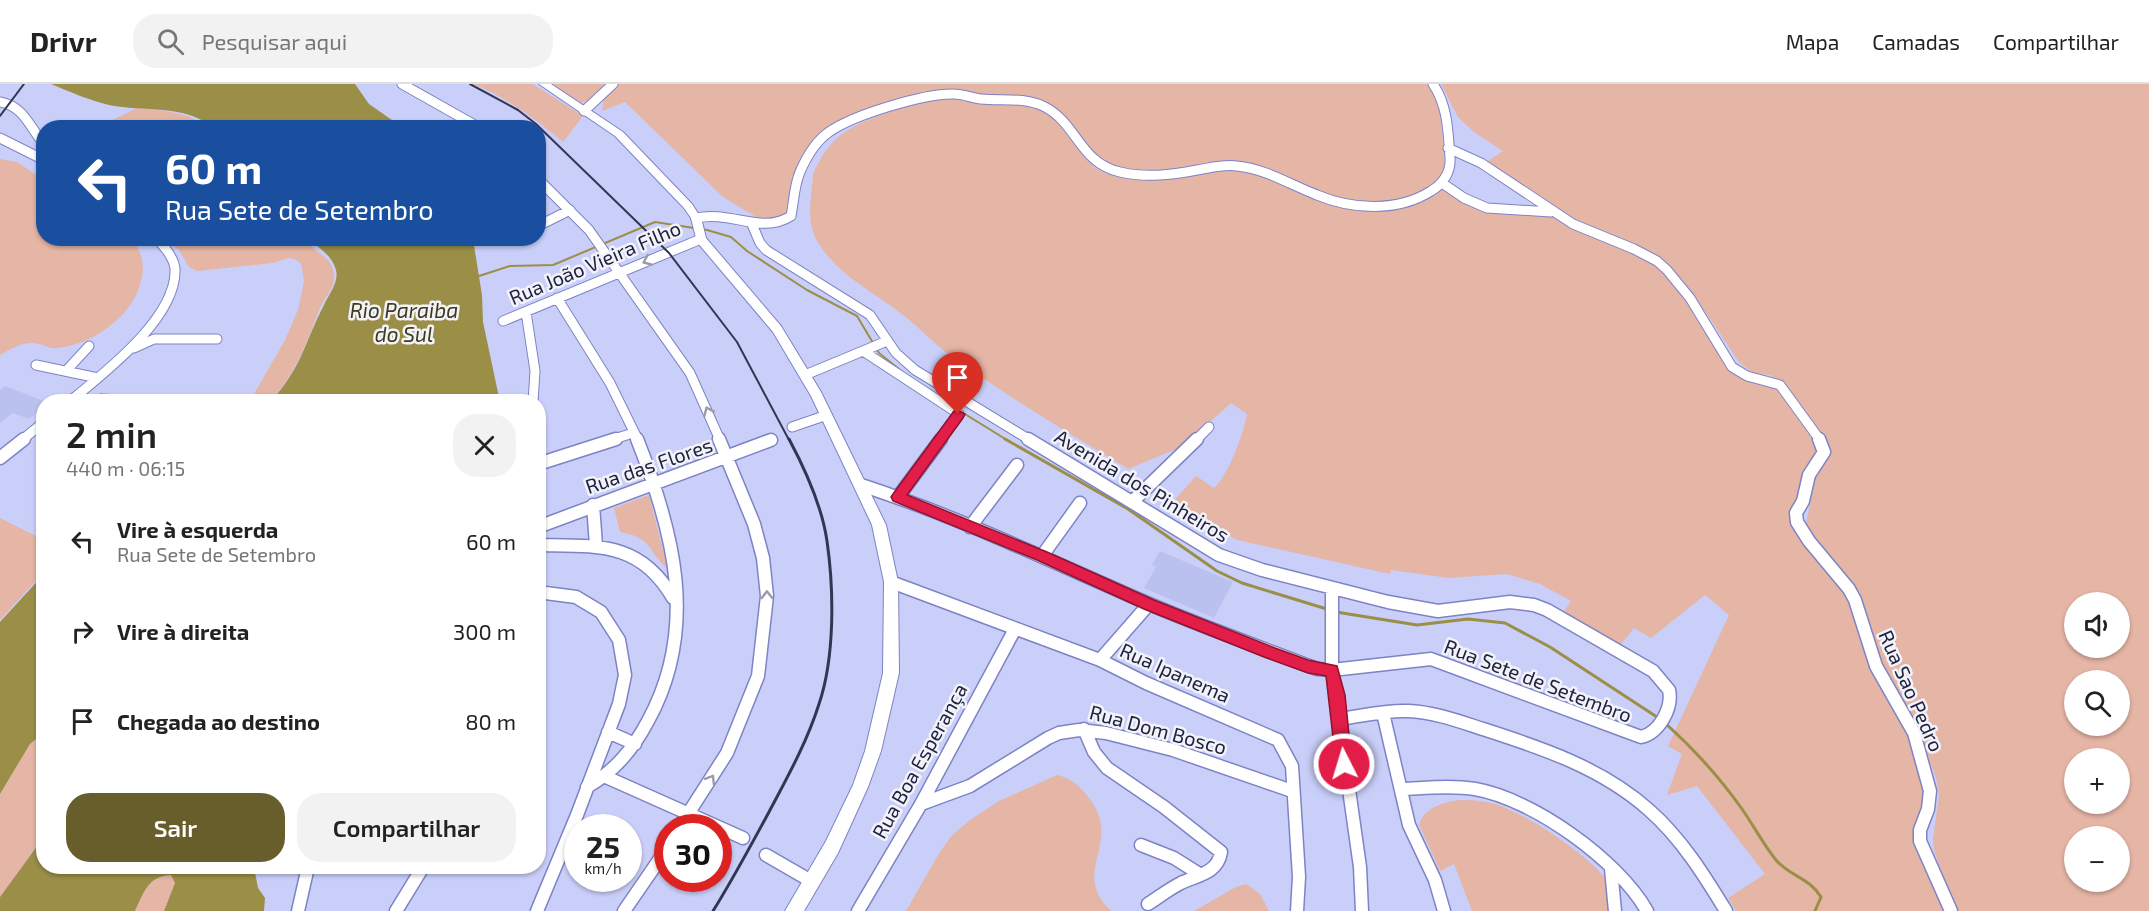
<!DOCTYPE html>
<html lang="pt">
<meta charset="utf-8">
<style>
:root{--surface:#fff;--page:#f2f2f2;--text:#222;--muted:#767676;--line:#e0e0e0;--accent:#685e2b}
body{margin:0;font-family:"Exo 2",sans-serif;background:var(--page);color:var(--text);height:100vh;display:flex;flex-direction:column;font-size:22px;white-space:nowrap}
*{box-sizing:border-box;margin:0}
p{font-size:20px;color:var(--muted)}
.icon{flex:none;width:33px;height:33px;fill:none;stroke:currentColor;stroke-width:2;stroke-linecap:round;stroke-linejoin:round}
.map{position:relative;flex:1;overflow:hidden}
.side{position:absolute;left:36px;top:310px;width:510px;height:480px;display:flex;flex-direction:column;background:var(--surface);border-radius:24px;box-shadow:0 2px 4px #0004}
.side>*{flex:none}
.banner{position:absolute;left:36px;top:36px;width:510px;height:126px;border-radius:24px;box-shadow:0 2px 4px #0004;background:#1a4fa0;color:#fff;overflow:hidden}
.fabs{position:absolute;left:2064px;top:508px;display:grid;gap:12px}
.fabs a{display:grid;place-items:center;width:66px;height:66px;border-radius:50%;background:var(--surface);box-shadow:0 2px 4px #0004;font-size:30px}
.speed{position:absolute;left:564px;top:730px;display:flex;gap:12px;font-size:30px;font-weight:700;text-align:center}
.speed>*{display:grid;place-content:center;width:78px;height:78px;border-radius:50%;background:var(--surface);box-shadow:0 2px 4px #0004;line-height:1}
.speed small{font-size:15px;font-weight:400}
.speed .limit{border:9px solid #d22;background:#fff;color:#111}
.pin{position:absolute;display:grid;place-items:center;width:51px;height:51px;color:#fff;margin:-62px -26px;border-radius:50% 50% 50% 0;rotate:-45deg;box-shadow:0 0 6px #0007}
.pin .icon{rotate:45deg}
.me{position:absolute;width:66px;margin:-33px;rotate:355deg;stroke-linejoin:round;filter:drop-shadow(0 0 4px #0008)}
.turn{display:flex;align-items:center;gap:21px;height:126px;padding:0 30px;font-size:27px}
.turn .icon{width:78px;height:78px;stroke-width:2.5}
.turn b{display:block;font-size:42px;line-height:51px}
.round{display:grid;place-items:center;flex:none;width:63px;height:63px;border-radius:24px;background:var(--page)}
.headline{display:flex;align-items:center;justify-content:space-between;height:102px;padding:0 30px}
h1{font-size:36px;font-weight:600;line-height:45px}
.primary-button{display:flex;gap:12px;margin-top:auto;padding:12px 30px}
.primary-button a{flex:1;height:69px;border-radius:24px;background:var(--accent);color:#fff;font-size:24px;font-weight:600;line-height:69px;text-align:center}
.primary-button a+a{background:var(--page);color:var(--text)}
ul{padding:0;list-style:none}
li{display:flex;align-items:center;gap:18px;height:90px;padding:0 30px}
li div{flex:1}
li b{display:block;font-size:22px}
li em{font-style:normal}
header{display:flex;align-items:center;gap:36px;box-sizing:border-box;height:84px;padding:0 30px;background:var(--surface);border-bottom:2px solid var(--line)}
header strong{font-size:28px}
nav{display:flex;gap:33px;margin-inline-start:auto;font-size:21px}
.search{width:420px;height:54px;background:var(--page);display:flex;align-items:center;gap:15px;box-sizing:border-box;padding:0 21px;border-radius:24px;color:var(--muted);font-size:22px}
.map>svg:first-child{display:block}
</style>
<header>
<strong>Drivr</strong>
<div class="search"><svg class="icon" aria-label="search" viewBox="0 0 24 24"><circle cx="10" cy="10" r="6"/><path d="M15 15l6 6"/></svg>Pesquisar aqui</div>
<nav><a>Mapa</a><a>Camadas</a><a>Compartilhar</a></nav>
</header>
<div class="map">
<svg width="2149" height="827" viewBox="0 0 2149 827">
<rect width="100%" height="100%" fill="#cacffa"/>
<path fill="#bbc1ee" d="M5,302L46,318H44L43,323L29,335L13,329L0,339V306Z
M1160,467L1233,498L1214,534L1144,504L1156,483L1152,481Z"/>
<path fill="#e5b5a5" fill-rule="evenodd" d="M473,0H533L583,32L563,58C536,35 506,13 473,0Z
M553,0H608L591,15L581,19Z
M619,0H1428L1439,15L1445,82L1442,92L1434,101L1412,113L1383,119L1348,118L1248,80L1156,90L1103,80L1044,20L933,10L818,52L807,64L797,81L786,133L761,136L723,113L625,18L602,27L604,14Z
M1441,0H2149V827H1958L1946,803L1934,766L1933,755L1939,711L1936,694L1918,643L1884,587L1871,552L1806,439L1816,393L1827,371L1802,324L1787,303L1770,291L1753,289L1739,278L1704,226L1674,189L1557,126L1485,79L1503,67L1475,49L1458,33ZM2074,519H2120V564H2074ZM2074,597H2120V642H2074ZM2074,675H2120V720H2074ZM2074,753H2120V798H2074Z
M946,13L1035,22L1059,37L1077,64L1094,83L1104,89L1127,95L1160,96L1231,85L1262,90L1318,115L1407,122L1424,116L1443,103C1460,112 1480,128 1499,130C1517,133 1534,128 1552,132L1649,174L1685,212L1728,282L1775,300L1820,360L1795,427L1840,493L1905,637L1925,710L1915,747L1945,827H1736L1728,814L1765,790L1697,702L1667,711L1682,670L1668,662L1729,531L1705,511L1651,554L1634,544L1619,563L1563,529L1571,517L1540,500L1507,490L1449,494L1391,486L1390,490L1237,456L1171,420L1196,392L1214,404C1229,390 1243,351 1247,330L1231,319L1184,362L1128,385C1069,349 1008,313 951,272C933,259 917,241 899,228C868,204 834,189 815,153C806,135 812,110 813,90C818,79 824,67 833,58C857,33 912,21 946,13Z
M137,24C163,26 187,28 208,43H98Z
M0,75L17,78L43,95L44,154L131,155C142,166 145,181 141,197C133,232 93,261 56,264C50,265 45,261 39,260C25,256 12,264 0,271Z
M165,155H305C314,169 331,171 334,190C336,202 325,213 320,224C306,259 296,291 269,318H247L254,310L285,256L298,226L304,197L301,180L295,175L289,174L272,179L197,187L189,183L179,166Z
M649,411L667,482L665,483C648,465 650,453 620,448L614,424Z
M0,434L44,456L43,489L0,536Z
M43,649V754L0,813V710L30,660Z
M1057,691C1068,693 1076,699 1084,708C1129,758 1067,785 1111,827H906L938,771L952,751L970,736L999,717Z
M1460,716C1474,716 1488,717 1501,722C1529,732 1588,771 1605,794L1609,827H1472L1454,780L1440,787L1419,741C1424,723 1444,718 1460,716Z
M163,791H172L175,799L164,827H135C142,812 146,796 163,791Z
M1246,800L1260,810L1269,827H1194L1236,803Z"/>
<path fill="#9b8f47" d="M51,0H355L369,20L402,43H213C182,20 145,28 109,21C89,16 70,8 51,0Z
M310,155H473L482,211L483,238L500,318H270C302,284 304,259 324,221C329,210 339,199 336,186C332,171 319,165 310,155Z
M43,491V649L30,660L0,710V538Z
M43,754L44,783H254L258,804L265,814L264,827H164L175,799L171,791C148,792 144,808 135,827H0V813Z"/>
<g fill="none" stroke-linecap="round" stroke-linejoin="round">
<path stroke="#9b8f47" stroke-width="2" d="M479,192L510,182L553,181L655,138L707,146L731,153L747,167L807,206L857,232L879,269L905,290
M960,327L1007,356"/>
<path stroke="#9b8f47" stroke-width="3" d="M1005,355L1128,425L1217,487L1242,499L1330,526
M1336,528L1417,541L1468,535L1505,539L1550,563L1660,635
M1665,639C1694,665 1720,694 1742,725C1754,742 1763,760 1776,776C1789,792 1810,794 1821,813L1815,827"/>
</g>
<path fill="#959bdb" d="M100,309L130,312V318H93Z"/>
<g fill="none" stroke-linecap="round" stroke-linejoin="round">
<g stroke="#7d83c4" stroke-width="11">
<path id="street-far1" d="M402,0L480,44
M0,18C25,23 29,43 44,60
M584,27L613,0
M0,54L44,76
M1448,64L1481,79L1573,140L1634,165L1657,177L1667,186L1690,214L1732,283L1747,292L1780,301L1820,356
M538,95L589,146L690,289L720,356
M1442,99L1464,114L1487,124L1551,128
M696,134C731,126 761,151 791,132C794,117 794,102 800,88C806,74 816,57 829,48C853,31 925,9 954,10C963,10 972,14 981,15C1002,17 1023,13 1043,22C1077,38 1079,79 1120,88C1146,94 1171,91 1197,86C1210,84 1223,80 1237,82C1266,85 1291,101 1317,111C1353,126 1398,128 1431,107C1443,100 1451,88 1450,74C1448,48 1448,22 1433,0
M751,138L760,159L766,166L870,231L896,269L915,286L1030,356
M538,142L570,126
M557,214L610,299L638,356
M526,228L535,287L533,318
M503,237L701,155
M134,264L154,255H217
M863,267L959,330L940,356
M36,281L98,294
M66,287L89,262
M805,291L887,257
M69,318C104,289 177,234 175,185C174,173 164,162 156,154
M792,343L827,331
M22,356L44,338
M611,356L633,349
M1196,356L1209,343"/>
</g>
<g stroke="#7d83c4" stroke-width="15">
<path id="street" d="M1819,355L1824,368L1809,391L1803,417L1796,429L1797,438L1809,457L1849,505L1855,516L1876,582L1914,649L1930,707L1928,725L1920,746V757L1951,827
M0,374L24,355
M538,380L616,355
M861,401C959,433 1052,478 1147,519C1203,543 1260,563 1317,585L1332,586L1431,575L1641,653C1659,649 1673,624 1669,606L1653,587L1547,526L1534,521L1510,518L1438,527L1388,518L1262,486L1219,471L1028,355
M898,413L941,355
M1132,418L1197,355
M593,421L596,461
M538,443L771,356
M970,443L1017,381
M538,461C597,462 640,457 673,514
M1042,472L1080,419
M891,498L1100,576L1146,599L1278,656L1292,682L1299,793L1297,827
M1332,504V586L1360,783L1362,827
M1100,576L1149,520
M1383,629L1409,741L1435,796L1444,827
M1340,635C1362,632 1385,626 1408,627C1434,628 1458,637 1483,645C1542,664 1602,684 1649,726C1681,754 1704,791 1726,827
M1084,645L1094,668L1107,684L1164,723L1221,768C1218,789 1198,791 1181,799C1169,805 1159,813 1148,820
M608,648L635,660
M606,693L743,754
M587,703C615,687 633,665 648,637C699,544 674,448 637,355
M1402,705C1426,704 1451,701 1475,705C1533,715 1618,776 1647,827
M921,720L970,702L1048,654L1059,649L1079,646L1106,649L1173,666L1292,707
M679,744L727,669L758,592L767,512L763,474L754,440L719,355
M1141,761L1174,774L1201,791
M766,771L811,797
M1611,785L1615,827
M298,827L308,783
M396,827L423,783
M537,827L577,731L619,620L625,591L619,556L601,528L576,513L538,508
M624,827L668,763
M858,827L921,720L1015,545"/>
</g>
<g stroke="#7d83c4" stroke-width="2">
<path id="secondary" d="M539,0H551L623,48L692,120L701,134L706,154L781,242L821,308L886,441L898,498L899,589L881,667L868,703L838,769L804,827H785L826,757L853,701L865,667L883,589L884,498L872,441L811,312L773,248L697,158L691,134L684,124L615,52Z"/>
</g>
<use href="#street-far1" stroke="#fff" stroke-width="9"/>
<use href="#street" stroke="#fff" stroke-width="12"/>
<use href="#secondary" fill="#fff" fill-rule="evenodd"/>
<path stroke="#333653" stroke-width="2" d="M470,0L518,26L536,40L669,169L737,258L789,356
M0,32L24,0"/>
<path stroke="#333653" stroke-width="3" d="M713,827C733,795 751,761 769,728C788,692 807,658 819,620C835,573 834,506 827,457C822,422 805,385 789,355"/>
</g>
<defs><path id="oneway-chevron" d="M-2-3.5L2.5 0L-2 3.5" fill="none" stroke-width="1.6" stroke-linecap="round" stroke-linejoin="round" transform="scale(1.5)"/></defs>
<g stroke="#9b9ca8">
<use href="#oneway-chevron" transform="translate(647 177) rotate(157)"/>
<use href="#oneway-chevron" transform="translate(708 327) rotate(-114)"/>
<use href="#oneway-chevron" transform="translate(767 511) rotate(-91)"/>
<use href="#oneway-chevron" transform="translate(711 695) rotate(-58)"/>
</g>
<path fill="#e11d48" stroke="#92132f" stroke-width="1.5" d="M958,326L965,330L963,334L907,411L1047,468L1154,516L1275,564L1308,576L1337,582L1345,611L1352,680L1350,686L1344,688L1338,686L1336,680L1326,592L1308,589L1264,573L1144,525L1037,476L893,417L891,413L893,410L954,327Z"/>
<g text-anchor="middle" stroke-width="5" stroke-linejoin="round" paint-order="stroke">
<g font-size="20" fill="#21233e" stroke="#f2f3fa">
<text transform="translate(595 179) rotate(-23)" y="7">Rua João Vieira Filho</text>
<text transform="translate(649 382) rotate(-19)" y="7">Rua das Flores</text>
<text transform="translate(1142 402) rotate(31)" y="7">Avenida dos Pinheiros</text>
<text transform="translate(1175 589) rotate(24)" y="7">Rua Ipanema</text>
<text transform="translate(1538 597) rotate(21)" y="7">Rua Sete de Setembro</text>
<text transform="translate(1911 607) rotate(66)" y="7">Rua Sao Pedro</text>
<text transform="translate(1158 646) rotate(15)" y="7">Rua Dom Bosco</text>
<text transform="translate(920 677) rotate(-61)" y="7">Rua Boa Esperança</text>
</g>
<g font-size="21" font-style="italic" fill="#3f3a1a" stroke="#f2f3fa">
<text x="404" y="234">Rio Paraiba<tspan x="404" dy="24">do Sul</tspan></text>
</g>
</g>
</svg>
<div class="fabs">
<a><svg class="icon" aria-label="sound" viewBox="0 0 24 24"><path d="M4 9h4l5-4v14l-5-4H4zM17 9q2 3 0 6"/></svg></a>
<a><svg class="icon" aria-label="search" viewBox="0 0 24 24"><circle cx="10" cy="10" r="6"/><path d="M15 15l6 6"/></svg></a>
<a>+</a>
<a>−</a>
</div>
<div class="speed"><div>25<small>km/h</small></div><div class="limit">30</div></div>
<div class="pin" style="left:958px;top:330px;background:#d93025"><svg class="icon" aria-label="arrive" viewBox="0 0 24 24"><path d="M6 21V4h12l-3 4 3 4H6"/></svg></div>
<svg class="me" style="left:1344px;top:680px" viewBox="-20 -20 40 40"><circle r="17" fill="#e11d48" stroke="#fff" stroke-width="3"/><path d="M0-11L8 9 0 5-8 9z" fill="#fff"/></svg>
<div class="banner">
<div class="turn"><svg class="icon" aria-label="left" viewBox="0 0 24 24"><path d="M17 20v-9H6M10 6l-5 5 5 5"/></svg><div><b>60 m</b>Rua Sete de Setembro</div></div>
</div>
<section class="side">
<div class="headline"><div><h1>2 min</h1><p>440 m · 06:15</p></div><a class="round"><svg class="icon" aria-label="close" viewBox="0 0 24 24"><path d="M6 6l12 12M18 6L6 18"/></svg></a></div>
<ul>
<li><svg class="icon" aria-label="left" viewBox="0 0 24 24"><path d="M17 20v-9H6M10 6l-5 5 5 5"/></svg><div><b>Vire à esquerda</b><p>Rua Sete de Setembro</p></div><em>60 m</em></li>
<li><svg class="icon" aria-label="right" viewBox="0 0 24 24"><path d="M7 20v-9h11M14 6l5 5-5 5"/></svg><div><b>Vire à direita</b></div><em>300 m</em></li>
<li><svg class="icon" aria-label="arrive" viewBox="0 0 24 24"><path d="M6 21V4h12l-3 4 3 4H6"/></svg><div><b>Chegada ao destino</b></div><em>80 m</em></li>
</ul>
<div class="primary-button"><a>Sair</a><a>Compartilhar</a></div>
</section>
</div>
